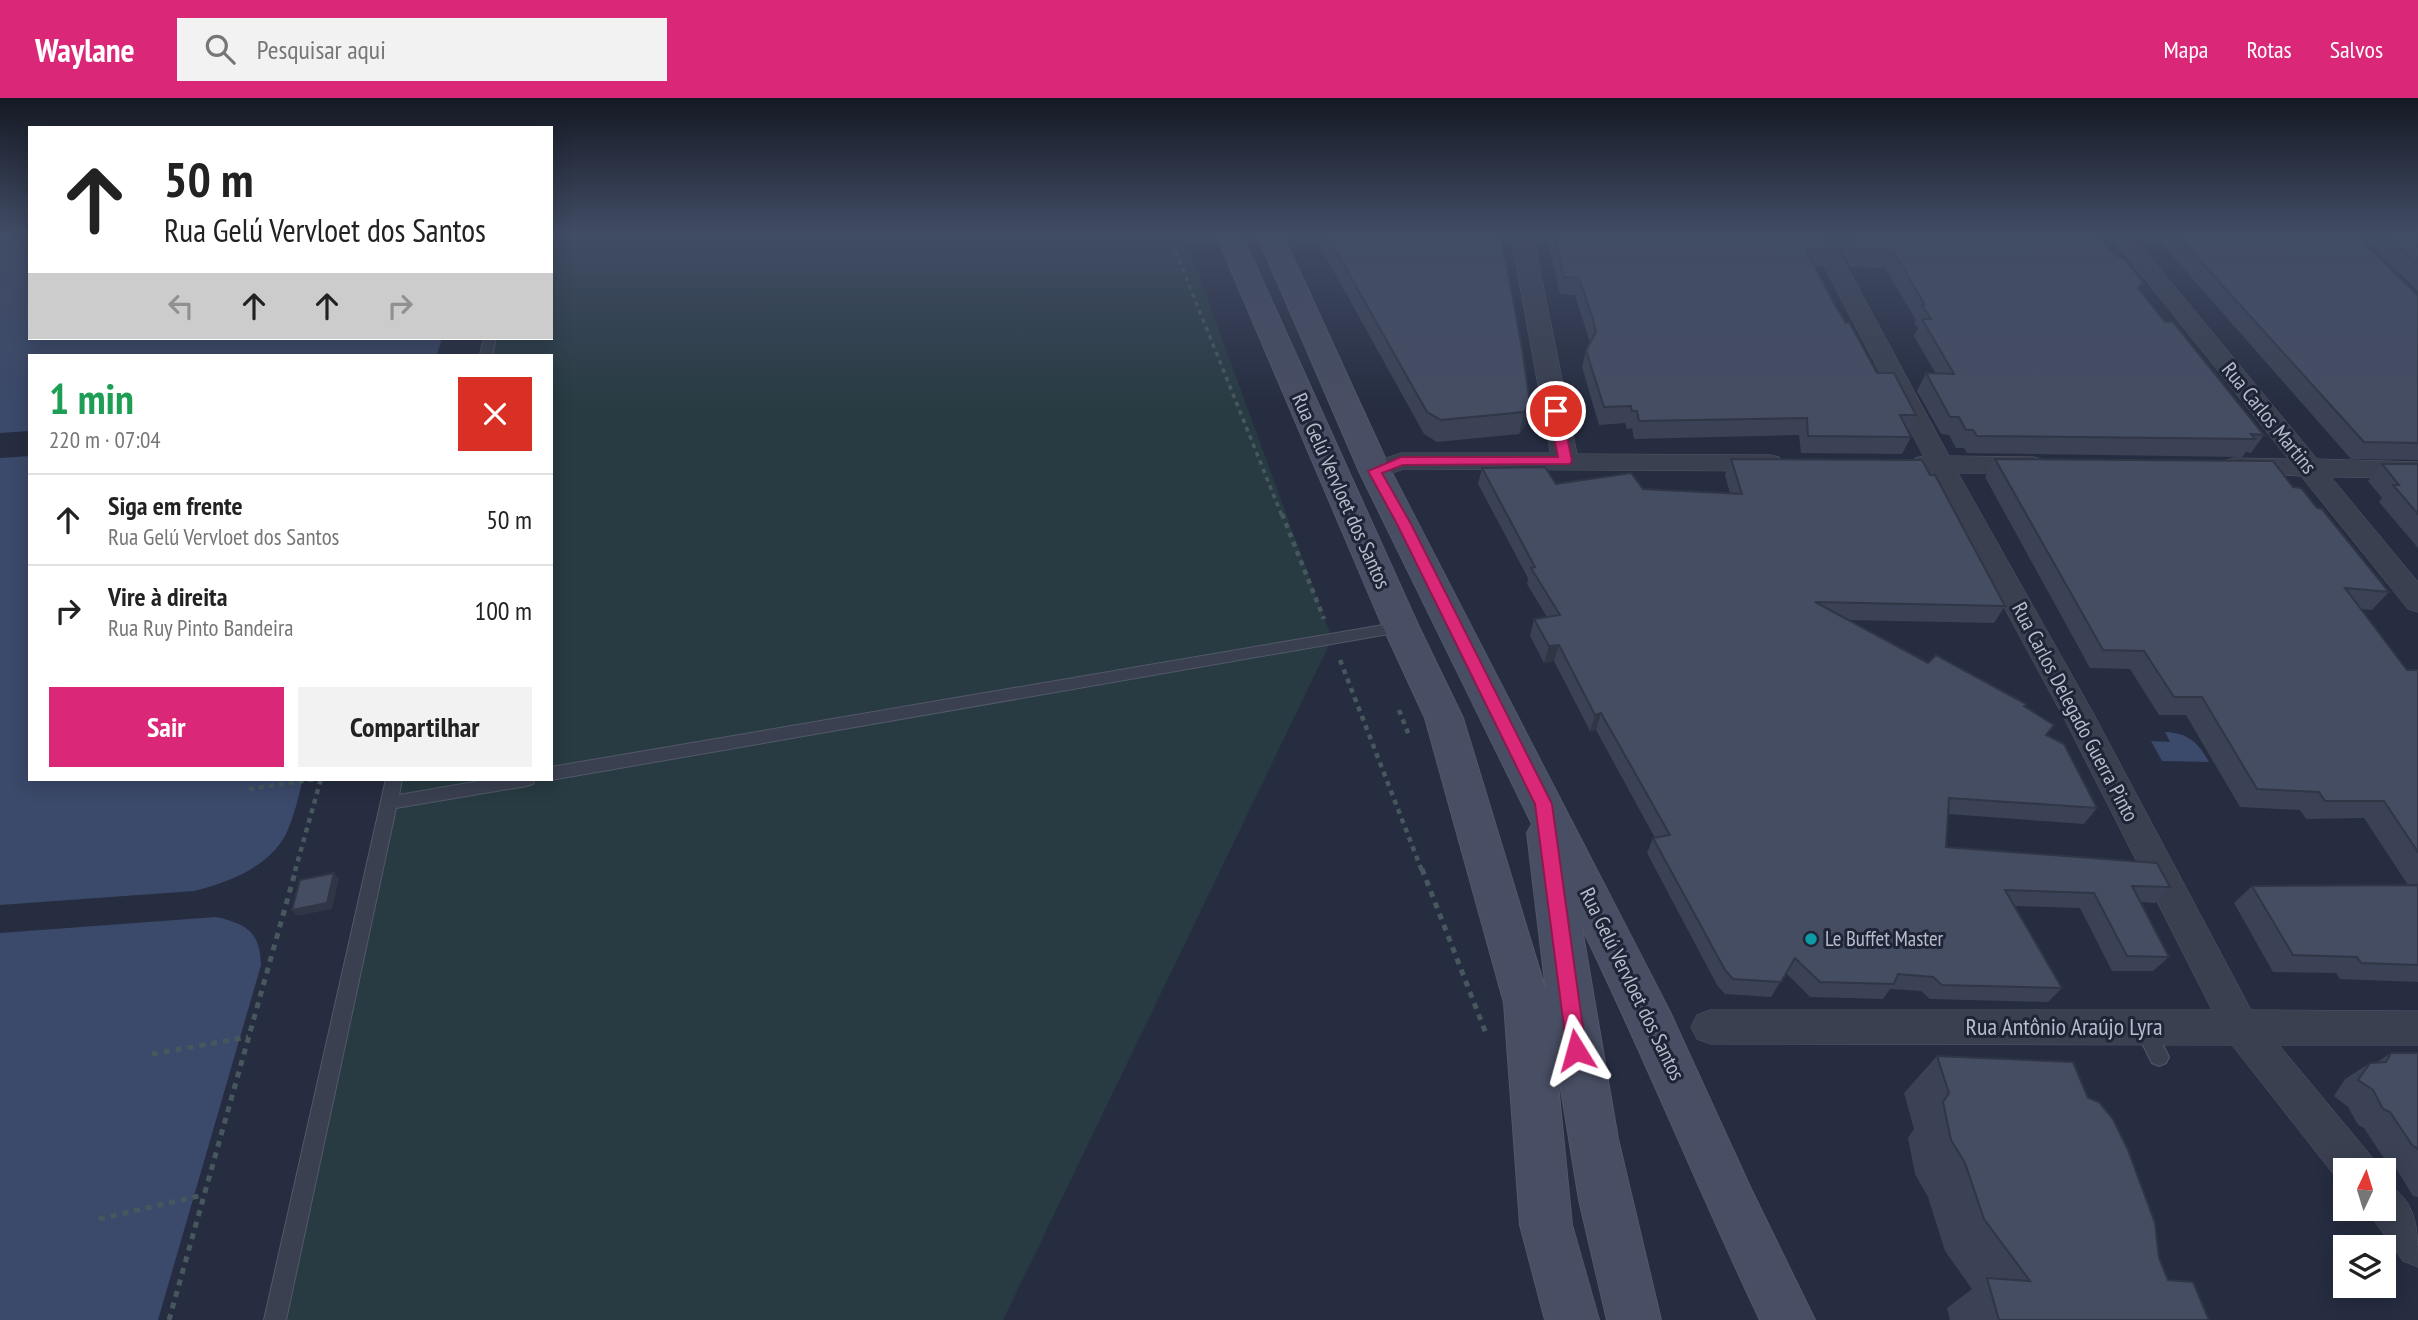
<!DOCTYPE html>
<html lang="pt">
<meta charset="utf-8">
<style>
:root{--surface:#fff;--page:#f2f2f2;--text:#222;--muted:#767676;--line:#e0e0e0;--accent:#db2777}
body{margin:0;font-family:"PT Sans Narrow",sans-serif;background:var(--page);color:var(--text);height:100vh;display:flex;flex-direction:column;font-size:26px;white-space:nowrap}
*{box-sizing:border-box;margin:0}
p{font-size:23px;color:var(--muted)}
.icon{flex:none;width:38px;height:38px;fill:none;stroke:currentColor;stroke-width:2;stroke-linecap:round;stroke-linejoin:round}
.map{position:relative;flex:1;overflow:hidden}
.sheet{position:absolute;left:28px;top:256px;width:525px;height:427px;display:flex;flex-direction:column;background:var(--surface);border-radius:0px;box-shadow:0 4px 18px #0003}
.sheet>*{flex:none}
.hud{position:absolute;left:28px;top:28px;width:525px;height:214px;border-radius:0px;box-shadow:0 4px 18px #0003;background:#fff;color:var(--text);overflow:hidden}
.needle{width:46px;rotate:4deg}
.controls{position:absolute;left:2333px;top:1060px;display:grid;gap:14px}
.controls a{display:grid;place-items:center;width:63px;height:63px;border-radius:0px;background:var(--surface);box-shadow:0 4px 18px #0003;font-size:35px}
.pin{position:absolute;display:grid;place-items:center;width:60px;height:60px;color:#fff;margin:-30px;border:4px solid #fff;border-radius:50%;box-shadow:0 2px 7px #0007}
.me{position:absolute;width:77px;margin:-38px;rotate:352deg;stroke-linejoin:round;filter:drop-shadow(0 0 5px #0008)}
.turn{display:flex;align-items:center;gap:24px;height:147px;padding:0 21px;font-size:32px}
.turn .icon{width:91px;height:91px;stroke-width:2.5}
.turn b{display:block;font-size:49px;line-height:60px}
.lanes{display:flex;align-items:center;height:66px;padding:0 21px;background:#0003;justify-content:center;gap:35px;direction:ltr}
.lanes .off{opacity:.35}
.round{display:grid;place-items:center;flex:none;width:74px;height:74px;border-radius:0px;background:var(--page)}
.headline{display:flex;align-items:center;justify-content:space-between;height:119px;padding:0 21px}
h1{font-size:42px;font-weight:800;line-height:52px;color:#1e9e55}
.button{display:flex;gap:14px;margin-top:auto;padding:14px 21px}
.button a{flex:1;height:80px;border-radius:0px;background:var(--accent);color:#fff;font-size:28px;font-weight:800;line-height:80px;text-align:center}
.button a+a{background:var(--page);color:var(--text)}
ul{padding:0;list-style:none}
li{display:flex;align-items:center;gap:21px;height:91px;padding:0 21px;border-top:2px solid var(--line)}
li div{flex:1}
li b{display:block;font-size:26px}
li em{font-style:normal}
header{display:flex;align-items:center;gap:42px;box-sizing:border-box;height:98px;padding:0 35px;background:var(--accent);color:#fff}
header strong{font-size:33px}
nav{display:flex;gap:38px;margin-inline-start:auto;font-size:24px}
.search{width:490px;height:63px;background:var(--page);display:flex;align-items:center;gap:18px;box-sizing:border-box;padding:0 24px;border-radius:0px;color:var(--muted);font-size:26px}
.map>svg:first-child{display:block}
</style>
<header>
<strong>Waylane</strong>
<div class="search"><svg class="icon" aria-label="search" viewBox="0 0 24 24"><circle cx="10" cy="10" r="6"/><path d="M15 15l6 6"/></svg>Pesquisar aqui</div>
<nav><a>Mapa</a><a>Rotas</a><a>Salvos</a></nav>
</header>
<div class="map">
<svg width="2418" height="1222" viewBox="0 0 2418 1222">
<rect width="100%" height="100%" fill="#262d41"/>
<path fill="#283b42" d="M551,137H1184L1332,541L1003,1222H285L399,681H551V257H488L492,240H551Z"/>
<path fill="#3b496a" d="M0,137H30V240H442L437,257H30V333L0,335Z
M30,358V681H303C298,700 294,720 285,738C267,770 227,785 194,793L0,807V360Z
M2165,634C2188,635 2198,644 2209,664L2162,663L2151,643L2170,644Z
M216,819C247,826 260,834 261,867L158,1222H0V835Z"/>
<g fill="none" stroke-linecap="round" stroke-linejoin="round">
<g stroke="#525868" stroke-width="2">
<path id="lane" d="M484,240H496L492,257H480Z
M1401,524L1408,529L1406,533L551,682L546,681H551V669Z
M386,681H402L399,697L491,681H535L533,686L527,688L396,710L286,1222H264Z
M2144,920L2151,923L2169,959L2166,965L2159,968L2152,965L2134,929L2137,923Z"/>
</g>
<g stroke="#525868" stroke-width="1">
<path id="street" d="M1511,137H1533L1577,356L1770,357L1779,359L1783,365L1779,371L1770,373L1404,371L1375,381L1366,379L1362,373L1366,367L1401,355H1550Z
M1808,137H1830L1949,358L2033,359L2042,361L2046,367L2042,373L2033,375H1958L2092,613L2251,912L2418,913V947H2279L2372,1059L2377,1073H2345V1088L2342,1087L2232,947L1710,946L1697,941L1691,929L1697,917L1710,912H2212L2065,622L1931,374L1915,372L1911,366L1915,360L1923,358Z
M2110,137H2132L2317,361L2418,364V380L2331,379L2418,484V514L2408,511L2301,378L2226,374L2222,368L2226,362L2235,360L2288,361Z
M2384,1084C2418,1102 2418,1131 2418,1169L2403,1163L2366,1111H2384Z"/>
</g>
<g stroke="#525868" stroke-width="2">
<path id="secondary" d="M1216,137H1242L1419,529L1463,620L1546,893L1527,735L1532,726L1359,373L1257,137H1283L1391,373L1670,914L1751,1091L1815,1222H1760C1698,1092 1645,959 1582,830L1618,1041L1661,1222H1607L1579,1102L1555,955L1572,1127L1599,1222H1545L1520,1127L1504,905L1425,620L1383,529Z"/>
</g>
<path stroke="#46585e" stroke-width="3.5" stroke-dasharray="4.5 4.5" stroke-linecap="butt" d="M1169,137L1282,418"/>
<path stroke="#46585e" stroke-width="4.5" stroke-dasharray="5 5" stroke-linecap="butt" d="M1282,416L1324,521
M1340,562L1422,773
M1399,612L1410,640
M249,691L315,681
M295,773L321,681"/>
<path stroke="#46585e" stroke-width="5" stroke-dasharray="6 6" stroke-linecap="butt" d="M1422,771L1487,938
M152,956L248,939
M99,1121L203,1097
M169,1222L296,771"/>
<use href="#lane" fill="#3a4050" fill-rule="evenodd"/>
<use href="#street" fill="#3a4050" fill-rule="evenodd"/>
<use href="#secondary" fill="#484e63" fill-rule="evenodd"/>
</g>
<path fill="#3b4255" d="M1317,137H1501L1530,306L1525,328L1519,336L1437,344L1424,336L1317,143Z
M1546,137H1821L1828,152L1821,169L1814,168L1836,209L1877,275L1916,317L1908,333L1911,339L1902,356L1801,355L1799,337L1634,341L1632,330L1627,331L1625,325L1599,327L1582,269L1586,252L1590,245L1588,238L1575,197L1560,196Z
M1833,137H2098L2165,224L2264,337L2251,355L2246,354L2242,359L1967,355L1964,350H1956L1949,337L1941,336L1917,293L1926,275L1936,276L1914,238L1918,230L1914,224L1916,222L1885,170L1850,169Z
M2154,137H2356L2418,198V362L2351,361Z
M2359,137H2418V193Z
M1731,361L2005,508L1994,525L1847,522L1928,565L2024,608L2047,637L2097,710L2084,726L1948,716L1946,749L2170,789L2155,805L2141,804L2169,859L2153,873H2112L2080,810L2014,808L2062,890L2048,904L1930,901L1921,893L1890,891L1883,901L1810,899L1786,875L1771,899L1725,896L1717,887L1647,755L1653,740H1655L1596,632L1590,633L1554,563L1544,565L1530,538L1534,521L1547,519L1527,486L1528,480L1478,386L1482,370L1556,386L1730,395L1725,377Z
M1995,361L2293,389L2317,410L2389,494L2372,512L2361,511L2407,572H2418V884L2340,881L2336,875L2273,874L2234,805L2252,788L2408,787L2364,720L2306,721L2300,712L2240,709L2186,617H2159L2130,571L2090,570L1985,379Z
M2382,366H2418V450L2379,404L2382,400L2368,383Z
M2391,955H2418V1099L2413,1098L2395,1069L2385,1062L2364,1030L2358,1027L2348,1009L2334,998L2345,981L2370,965L2377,964Z
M1937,958L2159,1160L2168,1182L2209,1222H1950L1947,1210L1972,1191L1945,1153L1928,1099L1915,1076L1908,1040L1914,1031L1904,995Z"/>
<path fill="#303645" d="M1530,306L1525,328L1519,336L1524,314Z
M1559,547L1554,563L1544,565L1549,548Z
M1601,615L1596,632L1590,633L1595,617Z
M334,775L339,781L332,811L297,818L292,812Z"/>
<path fill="#454d63" stroke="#303645" stroke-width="2" d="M1327,137H1501L1522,250L1530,306L1524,314L1441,322L1427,314Z
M1554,137H1821L1828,152L1805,151L1836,209L1846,225L1849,224L1877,275H1894L1916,317H1900L1911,339L1808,338L1807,320L1639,323L1637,313H1632L1631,308L1604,309L1586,252L1596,234L1593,221L1579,180L1564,179Z
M1849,137H2098L2115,158L2125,162L2143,184L2138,190L2165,224H2173L2264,337L2251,336L2255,341L1977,338L1973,332H1966L1959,319H1950L1926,275L1954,276L1922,221H1931L1922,207H1925L1893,153L1857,152Z
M2177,137H2356L2418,198V345L2364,344Z
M2387,137H2418V166Z
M1731,361L1922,362L1930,377H1935L2005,508L1815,504L1928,565L1936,557L2026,606L2024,608L2054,627L2046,637L2064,646L2097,710L1949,700L1946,749L2157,765L2170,789L2132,788L2169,859L2127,858L2094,795L2005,792L2062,890L1942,887L1933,879L1898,876L1894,886L1820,884L1795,860L1781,884L1733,881L1725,872L1653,740L1670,737L1601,615L1595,617L1559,547L1549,548L1534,521L1560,517L1531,470L1535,469L1482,370L1545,369L1556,386L1631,375L1643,391L1742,396Z
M1995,361L2273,363L2293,389L2301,390L2317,410L2322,411L2389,494L2345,490L2407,572H2418V754L2384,703H2325L2319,694L2257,691L2202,599H2174L2144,553L2103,552Z
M2382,366H2418V416L2393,387H2399Z
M334,775L327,805L292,812L300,782Z
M2418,787V867L2361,865L2357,859L2293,857L2252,788Z
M2391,955H2418V1051L2412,1047L2390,1014L2383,1011L2373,992L2358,982L2370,965L2386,964Z
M1937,958L2073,964L2088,1000L2099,1004L2113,1021L2128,1052L2155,1125L2159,1160L2168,1182L2193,1184L2209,1222H1999L1987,1180L2030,1183L1984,1121L1965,1065L1951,1042L1943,1004L1949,995Z"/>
<linearGradient id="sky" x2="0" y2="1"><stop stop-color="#151924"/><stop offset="0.44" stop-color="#414c65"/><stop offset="1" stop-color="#414c65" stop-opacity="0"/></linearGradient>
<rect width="2418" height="308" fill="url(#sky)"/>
<path fill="#db2777" stroke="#8e194d" stroke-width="2" d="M1556,309L1562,313L1572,363L1570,366L1403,367L1382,375L1411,426L1552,706L1586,952L1583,959L1576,961L1570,959L1567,952L1535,706L1397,426L1368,373L1401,359H1558L1549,313Z"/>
<circle fill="#0f9aa8" stroke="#1f2536" stroke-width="2.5" cx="1811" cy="841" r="7"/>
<g text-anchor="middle" stroke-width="6" stroke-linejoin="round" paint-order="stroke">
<g font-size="21" fill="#b6bccb" stroke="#1f2536">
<text transform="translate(2269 320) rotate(51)" y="7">Rua Carlos Martins</text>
<text transform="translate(1341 393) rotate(66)" y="7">Rua Gelú Vervloet dos Santos</text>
<text transform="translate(2075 614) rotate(62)" y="7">Rua Carlos Delegado Guerra Pinto</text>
<text transform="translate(1632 886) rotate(64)" y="7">Rua Gelú Vervloet dos Santos</text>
</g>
<g font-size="21" fill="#b6bccb" stroke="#1f2536" text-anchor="start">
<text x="1825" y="848">Le Buffet Master</text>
</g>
<g font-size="24" fill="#b6bccb" stroke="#1f2536">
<text x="2064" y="937">Rua Antônio Araújo Lyra</text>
</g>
</g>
</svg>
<div class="controls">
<a><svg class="needle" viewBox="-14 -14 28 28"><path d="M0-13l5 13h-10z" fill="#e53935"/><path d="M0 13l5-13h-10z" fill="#767676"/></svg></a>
<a><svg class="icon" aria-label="layers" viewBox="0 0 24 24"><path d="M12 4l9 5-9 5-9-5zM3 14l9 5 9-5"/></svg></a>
</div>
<div class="pin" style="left:1556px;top:313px;background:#d93025"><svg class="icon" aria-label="arrive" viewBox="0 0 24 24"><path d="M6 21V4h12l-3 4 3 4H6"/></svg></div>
<svg class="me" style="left:1576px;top:952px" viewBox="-20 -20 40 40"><path d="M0-17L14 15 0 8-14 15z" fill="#db2777" stroke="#fff" stroke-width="4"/></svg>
<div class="hud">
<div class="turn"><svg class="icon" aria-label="ahead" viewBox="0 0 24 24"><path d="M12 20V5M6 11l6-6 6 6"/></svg><div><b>50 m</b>Rua Gelú Vervloet dos Santos</div></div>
<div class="lanes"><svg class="icon off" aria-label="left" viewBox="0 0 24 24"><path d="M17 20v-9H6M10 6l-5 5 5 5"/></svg><svg class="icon" aria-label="ahead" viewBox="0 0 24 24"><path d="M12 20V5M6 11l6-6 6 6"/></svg><svg class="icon" aria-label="ahead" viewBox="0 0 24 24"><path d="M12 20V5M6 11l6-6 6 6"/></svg><svg class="icon off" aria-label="right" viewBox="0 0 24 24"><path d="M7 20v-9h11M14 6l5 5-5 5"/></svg></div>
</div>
<section class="sheet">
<div class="headline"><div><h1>1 min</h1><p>220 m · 07:04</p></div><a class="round" style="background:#d93025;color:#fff"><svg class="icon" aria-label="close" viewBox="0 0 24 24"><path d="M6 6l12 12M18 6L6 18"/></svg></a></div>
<ul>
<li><svg class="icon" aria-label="ahead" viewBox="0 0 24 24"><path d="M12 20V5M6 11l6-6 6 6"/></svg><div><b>Siga em frente</b><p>Rua Gelú Vervloet dos Santos</p></div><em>50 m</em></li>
<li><svg class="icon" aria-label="right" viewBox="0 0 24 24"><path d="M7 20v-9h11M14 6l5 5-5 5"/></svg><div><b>Vire à direita</b><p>Rua Ruy Pinto Bandeira</p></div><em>100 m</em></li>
</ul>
<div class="button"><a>Sair</a><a>Compartilhar</a></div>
</section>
</div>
